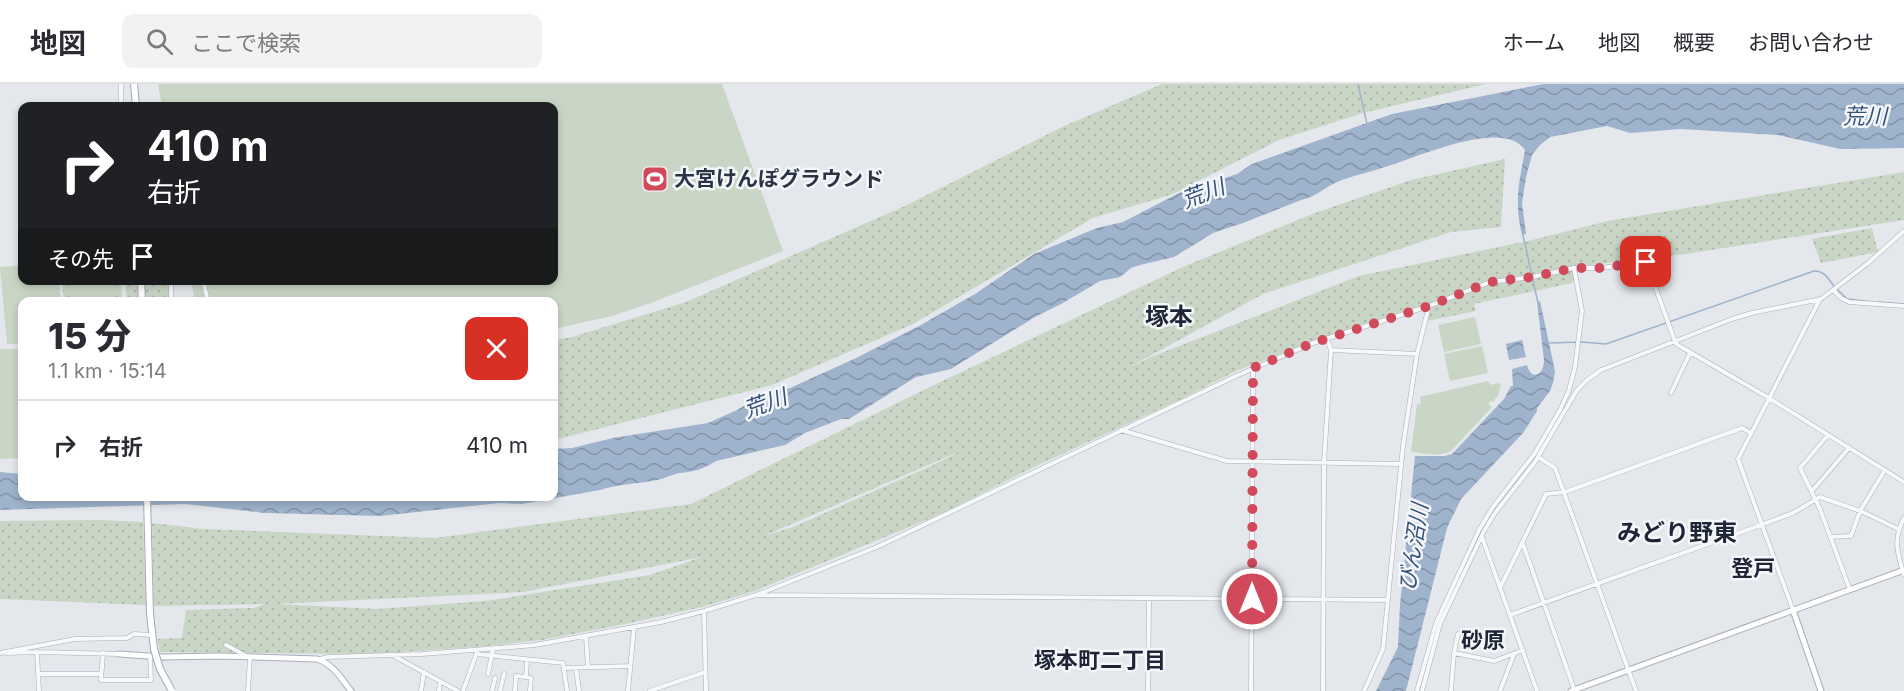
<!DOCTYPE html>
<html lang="ja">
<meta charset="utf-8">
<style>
:root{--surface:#fff;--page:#f2f2f3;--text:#2b2b33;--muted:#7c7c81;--line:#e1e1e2}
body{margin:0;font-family:Inter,"Noto Sans JP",sans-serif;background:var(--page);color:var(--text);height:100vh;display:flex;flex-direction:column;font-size:22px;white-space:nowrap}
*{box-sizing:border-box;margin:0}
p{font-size:20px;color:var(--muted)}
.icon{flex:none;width:33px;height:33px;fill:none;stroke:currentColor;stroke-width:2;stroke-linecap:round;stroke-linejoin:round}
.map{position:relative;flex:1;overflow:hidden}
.details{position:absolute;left:18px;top:213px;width:540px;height:204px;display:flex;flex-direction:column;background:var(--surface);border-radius:12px;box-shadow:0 3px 9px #0003}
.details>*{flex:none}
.top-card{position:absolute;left:18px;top:18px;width:540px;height:183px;border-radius:12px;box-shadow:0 3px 9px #0003;background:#202124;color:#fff;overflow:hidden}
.pin{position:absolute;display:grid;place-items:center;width:51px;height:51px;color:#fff;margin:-26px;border-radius:12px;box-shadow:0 3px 9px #0006}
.me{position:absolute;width:66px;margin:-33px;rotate:0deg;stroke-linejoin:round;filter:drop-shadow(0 0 4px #0008)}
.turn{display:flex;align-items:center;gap:21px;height:126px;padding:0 30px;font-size:27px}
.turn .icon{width:78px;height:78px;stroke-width:2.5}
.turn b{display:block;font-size:42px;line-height:51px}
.then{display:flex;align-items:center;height:57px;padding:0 30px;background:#0003;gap:12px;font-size:22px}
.round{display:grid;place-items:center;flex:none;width:63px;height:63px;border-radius:12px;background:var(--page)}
.head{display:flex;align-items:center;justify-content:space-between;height:102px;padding:0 30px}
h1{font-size:36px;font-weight:800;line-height:45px}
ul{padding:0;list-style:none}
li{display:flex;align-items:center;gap:18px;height:90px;padding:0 30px;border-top:2px solid var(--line)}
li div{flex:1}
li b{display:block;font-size:22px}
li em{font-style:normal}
header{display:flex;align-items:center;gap:36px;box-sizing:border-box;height:84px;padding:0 30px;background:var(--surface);border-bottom:2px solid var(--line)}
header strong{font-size:28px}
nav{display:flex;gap:33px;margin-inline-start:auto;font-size:21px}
.search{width:420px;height:54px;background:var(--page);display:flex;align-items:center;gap:15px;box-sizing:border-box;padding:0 21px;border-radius:12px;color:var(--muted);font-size:22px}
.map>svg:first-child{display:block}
</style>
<header>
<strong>地図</strong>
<div class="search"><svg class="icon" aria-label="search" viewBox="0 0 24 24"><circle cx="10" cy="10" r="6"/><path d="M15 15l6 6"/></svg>ここで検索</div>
<nav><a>ホーム</a><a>地図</a><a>概要</a><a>お問い合わせ</a></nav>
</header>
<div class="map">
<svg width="1904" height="607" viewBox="0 0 1904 607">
<defs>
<pattern id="grass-dots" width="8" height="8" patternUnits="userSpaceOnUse" patternTransform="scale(1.5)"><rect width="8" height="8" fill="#c9d6c5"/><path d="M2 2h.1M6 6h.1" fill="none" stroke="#adb8ab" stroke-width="1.8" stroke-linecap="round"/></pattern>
<pattern id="water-waves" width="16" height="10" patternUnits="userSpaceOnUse" patternTransform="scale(1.5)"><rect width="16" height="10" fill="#9fb4cc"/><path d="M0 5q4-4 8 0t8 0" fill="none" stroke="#8293a7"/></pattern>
</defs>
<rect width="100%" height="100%" fill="#e4e7ec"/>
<path fill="url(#grass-dots)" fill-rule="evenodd" d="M1162,0H1486L1363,29L1279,56L1173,110L1093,134L913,240L772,301L554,356V256L572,253L686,218L905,122L1062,43Z
M1505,75L1501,143L1451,148L1263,210L1126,285L1151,273L1359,192L1532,156L1608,137L1904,88V136L1685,170L1582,182L1572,199L1474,220L1476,227L1427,237V221L1355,243L1238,286L1179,316L1032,384L943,429L755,507L702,523L625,540L542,556L476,563L369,570L160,568L157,555L182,554L186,526L254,524L264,520L154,522L152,439L204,445L435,454L691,420L934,301L1185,182L1315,129L1411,96ZM963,366L931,382L793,443L764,452ZM702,473L650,491L486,517L377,525L276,520L523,508Z
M1872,144L1878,168L1821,179L1812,155Z
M62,197H121L122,217H64Z
M125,197H169V217H127Z
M101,436L143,438L146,521L0,515V437Z"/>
<path fill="#c9d6c5" d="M158,0H722L783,167L651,219L612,232L554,245V218L195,217L191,197L554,196V22H162Z
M22,181V196L59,197L61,217L22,218V260H7L0,183Z
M72,197H111L113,217H74Z
M1475,233L1481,260L1444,268L1438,241Z
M1482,262L1488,289L1450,297L1444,270Z
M0,265H22V374L0,375Z
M1488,297L1491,301L1498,299L1501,301L1498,311L1493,318L1491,317L1488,320L1492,323L1452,366C1441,374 1424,369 1411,368L1417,320L1421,319L1420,313Z"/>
<path fill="url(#water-waves)" d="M1543,0H1904V64L1840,65L1778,51L1681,45L1630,49L1607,42L1550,53L1539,62L1532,71L1526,93L1522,119L1526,150L1522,151C1514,117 1519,100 1525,66C1504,34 1420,72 1391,81C1375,87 1358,90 1342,96C1327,101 1317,113 1301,116L1243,139L1213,149L1174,173L1140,181L1131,184L1120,193L1100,197L1061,220L1035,233L951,285L916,293L849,335H841L805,349L785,361L716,377C704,385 693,388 680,389C672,390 664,395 657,396C638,400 618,400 600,406L522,420L499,419L380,432L265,429L186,420L0,426V388L22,390V412H554V365L572,364L613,354L708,339L737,326L770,307L790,304L854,275L921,241L975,210L1034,170L1097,144L1123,138L1179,109L1237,90L1252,80L1392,30Z
M1540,217L1555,287L1553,299L1550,307L1537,324V327L1523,349L1461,415L1447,444L1406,607H1376L1398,563L1400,521L1415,372H1445L1452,370L1504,315L1511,302H1513L1512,285L1527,281C1531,297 1544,292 1544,276L1537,218Z
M1522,256L1526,273L1509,276L1506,260Z"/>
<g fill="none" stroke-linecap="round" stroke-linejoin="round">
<path stroke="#9fb4cc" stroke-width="1.5" d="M1358,0L1367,40
M1523,151L1538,219
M1837,205L1847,215L1873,218
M1878,218L1904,220
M1549,259L1582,258L1606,260L1814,187C1825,187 1828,195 1834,202"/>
<g stroke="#a9aeb7" stroke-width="5">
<path id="street" d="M121,22V0
M171,196V218
M203,196L208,218
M1833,206L1841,214L1849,218L1904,222
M1331,266L1417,270
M1671,309L1690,269
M1121,346L1227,377L1401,380
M1828,351L1800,384L1820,425L1850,506
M1538,373L1555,384L1636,607
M1812,407L1849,364
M1904,434C1893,454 1897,469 1904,491
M1482,453L1537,607
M1831,453L1851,452L1860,427L1885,386
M1523,460L1574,605
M1500,504L1546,410L1565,408L1742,344L1751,349
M758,511L1388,516
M1793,526L1738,375L1820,215
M704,527L706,607
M1510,531L1736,450L1793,429L1820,413L1863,428L1898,445
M586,553L588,583
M226,561L250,574L248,607
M37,568L39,607
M0,569L75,555L127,554L134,550L151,551
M6,569L37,568L119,570
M103,569L101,596H151L150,572
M1454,569L1494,577L1523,566
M477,570L563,579L567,607
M394,572L458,607
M320,575L328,573L422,570L535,561L661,538L704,527L756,511L877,463L1236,292L1313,259L1429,222L1490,198L1532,193L1574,184H1601L1646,178L1676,260L1769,314L1904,398
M564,584L630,582
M576,584L579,607
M38,590H101
M488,590L493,565
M526,593L531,594L530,607
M421,607L424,588
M439,607L440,597
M463,607L477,568
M492,607L495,594
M500,607L504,590
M515,607L516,592L526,593L527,576
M628,607L634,544
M650,607L705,588
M1148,607L1149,515
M1251,607L1253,284
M1323,607L1324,379L1331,266L1327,255
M1364,607L1383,565L1403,362L1417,270L1429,222
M1417,607L1436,539L1479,446L1493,423L1535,369L1560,326L1569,306L1575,283L1582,227L1574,184
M1422,607L1440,540L1484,447L1495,429L1535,378L1577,306L1587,296L1601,286L1732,235L1752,229L1821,215L1868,179L1904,147
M1451,607L1454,569L1458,550
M1500,607L1514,570"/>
</g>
<g stroke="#a9aeb7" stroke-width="7">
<path id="secondary" d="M1793,526L1821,607
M119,570L164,573L220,572L317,575C333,580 341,594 351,607
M1571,607L1904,486"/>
</g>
<g stroke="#a3abb8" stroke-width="8">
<path id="primary" d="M134,0L136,22
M141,196L142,218
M147,412L150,530L154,565"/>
</g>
<use href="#street" stroke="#f7f8fa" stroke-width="4"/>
<use href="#secondary" stroke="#fff" stroke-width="5"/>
<use href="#primary" stroke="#fff" stroke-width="6"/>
<g stroke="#a3abb8" stroke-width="8" stroke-linecap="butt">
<path id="primary-bridge" d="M154,565L160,585L172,607"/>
</g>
<use href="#primary-bridge" stroke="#fff" stroke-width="6"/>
</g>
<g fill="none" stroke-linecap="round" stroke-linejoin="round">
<path stroke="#d1495b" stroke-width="10" stroke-dasharray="0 18" d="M1252,515L1253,284L1313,259L1429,222L1490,198L1532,193L1574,184H1601L1646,178"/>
</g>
<defs>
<g id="stadium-square" transform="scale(1.35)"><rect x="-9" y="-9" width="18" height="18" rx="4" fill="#d1495b" stroke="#f4f6f9"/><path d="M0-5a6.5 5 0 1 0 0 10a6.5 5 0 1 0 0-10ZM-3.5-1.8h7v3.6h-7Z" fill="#fff"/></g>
</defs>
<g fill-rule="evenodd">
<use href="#stadium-square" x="655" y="95"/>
</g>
<g text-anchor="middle" stroke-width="5" stroke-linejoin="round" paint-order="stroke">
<g font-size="21" font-weight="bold" fill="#2b3445" stroke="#f4f6f9" text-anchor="start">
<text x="674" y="102">大宮けんぽグラウンド</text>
</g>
<g font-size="22" font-style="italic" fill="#34527a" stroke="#f4f6f9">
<text x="1865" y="40">荒川</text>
<text transform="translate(1203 109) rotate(-21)" y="8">荒川</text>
<text transform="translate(765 319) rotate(-20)" y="8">荒川</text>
<text transform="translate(1413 463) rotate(-81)" y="8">びん沼川</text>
</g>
<g font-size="22" font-weight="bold" fill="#1d2536" stroke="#f4f6f9">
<text x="1753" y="492">登戸</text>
<text x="1483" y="564">砂原</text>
<text x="1100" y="584">塚本町二丁目</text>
</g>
<g font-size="24" font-weight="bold" fill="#1d2536" stroke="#f4f6f9">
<text x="1169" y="241">塚本</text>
<text x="1677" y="457">みどり野東</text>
</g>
</g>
</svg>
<div class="pin" style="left:1646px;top:178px;background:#d93025"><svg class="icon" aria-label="arrive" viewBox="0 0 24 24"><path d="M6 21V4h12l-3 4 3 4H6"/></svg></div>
<svg class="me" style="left:1252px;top:515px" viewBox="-20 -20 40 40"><circle r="17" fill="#d1495b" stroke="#fff" stroke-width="3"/><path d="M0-11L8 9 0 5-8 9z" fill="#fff"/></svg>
<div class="top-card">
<div class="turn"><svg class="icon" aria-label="right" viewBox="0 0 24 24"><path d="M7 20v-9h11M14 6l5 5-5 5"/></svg><div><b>410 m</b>右折</div></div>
<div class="then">その先<svg class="icon" aria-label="arrive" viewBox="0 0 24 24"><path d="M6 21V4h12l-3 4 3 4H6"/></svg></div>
</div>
<section class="details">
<div class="head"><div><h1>15 分</h1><p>1.1 km · 15:14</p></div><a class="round" style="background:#d93025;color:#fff"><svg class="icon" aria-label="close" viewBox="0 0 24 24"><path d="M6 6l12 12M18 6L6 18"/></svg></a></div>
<ul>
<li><svg class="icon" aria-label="right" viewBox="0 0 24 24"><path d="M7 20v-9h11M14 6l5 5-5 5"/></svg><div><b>右折</b></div><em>410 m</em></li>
</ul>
</section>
</div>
